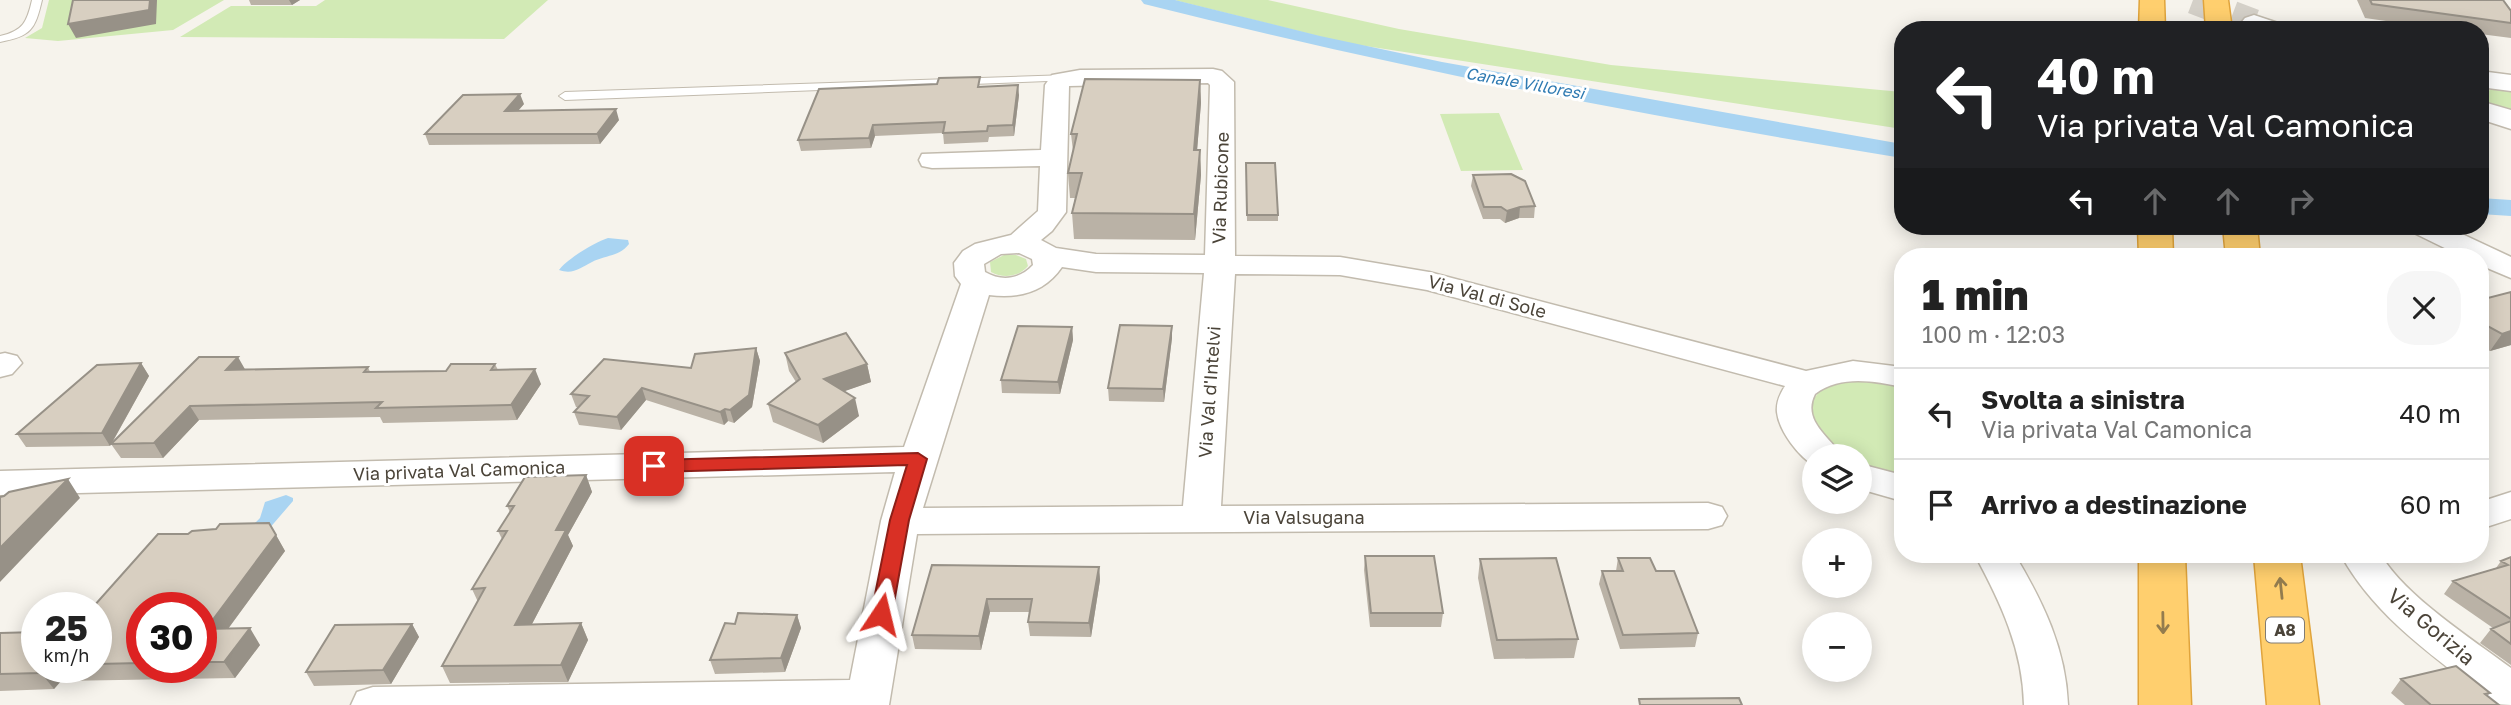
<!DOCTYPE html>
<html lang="it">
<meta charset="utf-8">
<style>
:root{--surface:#fff;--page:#f6f6f6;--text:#222;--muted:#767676;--line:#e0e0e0}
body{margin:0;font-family:"Golos Text",sans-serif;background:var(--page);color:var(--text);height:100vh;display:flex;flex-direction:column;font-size:26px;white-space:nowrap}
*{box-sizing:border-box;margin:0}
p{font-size:23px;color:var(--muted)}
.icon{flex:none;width:38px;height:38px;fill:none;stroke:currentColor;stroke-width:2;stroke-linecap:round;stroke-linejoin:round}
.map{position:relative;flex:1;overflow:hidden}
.drawer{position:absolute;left:1894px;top:248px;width:595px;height:315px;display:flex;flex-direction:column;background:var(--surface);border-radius:28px;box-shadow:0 4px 18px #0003}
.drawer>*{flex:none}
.top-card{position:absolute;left:1894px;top:21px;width:595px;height:214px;border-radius:28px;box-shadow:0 4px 18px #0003;background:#202124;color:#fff;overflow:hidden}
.tools{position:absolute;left:1802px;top:444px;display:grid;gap:14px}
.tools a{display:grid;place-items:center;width:70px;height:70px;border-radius:50%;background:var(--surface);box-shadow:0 4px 18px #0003;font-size:35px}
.speed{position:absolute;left:21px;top:592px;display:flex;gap:14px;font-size:35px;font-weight:700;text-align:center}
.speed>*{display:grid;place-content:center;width:91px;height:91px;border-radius:50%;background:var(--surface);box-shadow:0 4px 18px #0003;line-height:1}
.speed small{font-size:18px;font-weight:400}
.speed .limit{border:10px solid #d22;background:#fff;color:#111}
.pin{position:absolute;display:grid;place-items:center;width:60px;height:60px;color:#fff;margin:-30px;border-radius:14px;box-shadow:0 4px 10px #0006}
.me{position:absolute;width:77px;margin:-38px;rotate:10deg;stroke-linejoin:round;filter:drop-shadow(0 0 5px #0008)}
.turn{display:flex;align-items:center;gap:24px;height:147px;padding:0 28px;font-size:32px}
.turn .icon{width:91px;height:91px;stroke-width:2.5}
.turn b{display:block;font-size:49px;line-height:60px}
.lanes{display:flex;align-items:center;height:66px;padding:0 28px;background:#0003;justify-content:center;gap:35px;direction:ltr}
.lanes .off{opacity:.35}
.round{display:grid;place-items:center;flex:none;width:74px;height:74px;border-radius:28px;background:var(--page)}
.head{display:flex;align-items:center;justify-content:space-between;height:119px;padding:0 28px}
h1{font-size:42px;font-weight:800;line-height:52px}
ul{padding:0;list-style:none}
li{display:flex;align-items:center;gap:21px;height:91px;padding:0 28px;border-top:2px solid var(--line)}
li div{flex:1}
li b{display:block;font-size:26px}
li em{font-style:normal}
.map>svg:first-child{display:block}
</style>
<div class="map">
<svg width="2511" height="705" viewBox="0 0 2511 705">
<rect width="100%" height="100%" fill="#f6f3ec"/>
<path fill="#d2eab5" d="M49,0H224L173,30L58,41L25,38L42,28Z
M325,0H548L504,39L180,37L231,6H316Z
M1174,0H1268L1399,29L1611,65L1902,92V129L1346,43Z
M2494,88L2511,89V114C2500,109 2484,106 2480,95Z
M1499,113L1523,170L1461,171L1440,114Z
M1004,255H1016L1026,259L1028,266C1019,277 1003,279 991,272L990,262Z
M1867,379L1902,385V480L1860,467V457H1841L1808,415C1814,383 1838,382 1867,379Z"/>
<path fill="#a9d4f2" d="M608,238L628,240L629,244C619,257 605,255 592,262C580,268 573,275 559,270C567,259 595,242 608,238Z
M286,495L293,498V501L268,530L253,525L260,518L265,502Z"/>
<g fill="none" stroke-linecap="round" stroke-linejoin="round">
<path fill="#a9d4f2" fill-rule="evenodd" d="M1141,0H1175L1320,36L1442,62L1902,144V158C1648,117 1394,67 1144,4Z
M2480,198L2511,200V216L2480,214Z"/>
<path stroke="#d4d0c8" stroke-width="28" stroke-dasharray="28 14" stroke-linecap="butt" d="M2193,0L2254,23"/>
<g stroke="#c2bbae" stroke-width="2">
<path id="service" d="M32,0H42C35,30 31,36 0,42V36C23,31 27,22 32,0Z
M1068,75L1072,76V80L565,100L559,96L565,92Z"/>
</g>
<g stroke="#c2bbae" stroke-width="3">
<path id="minor" d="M1213,69L1222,71L1234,82L1235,256L1340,257L1429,272L1806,371L1853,361L1902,367V387C1873,381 1841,375 1815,394C1801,421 1831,438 1843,457H1815V466C1799,457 1779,431 1777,412C1776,402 1780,394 1785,386L1427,290L1340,275L1235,274L1221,506L1708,503L1722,507L1727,516L1722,525L1708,529L917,534L889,705H351L357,692L373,687L850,680L881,521L895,472L0,495V471L904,447L961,284L955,276L954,263L963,251L975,244L1011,235L1038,211L1040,166L932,168L922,166L919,160L922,154L1041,150L1045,85L1052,75L1080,70ZM1208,83L1210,85L1205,255L1096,254L1056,248L1041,240L1052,231L1066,212L1069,86ZM1019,253L1032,259L1033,265C1020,279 1002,282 985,272L984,264L1001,254ZM1062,267L1096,272L1204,273L1183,506L923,508L989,295C1019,299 1045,292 1062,267Z
M2407,226H2445L2511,257V278L2480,265V257H2463L2412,232Z
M5,353L17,356L22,363L12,374L0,377V354Z
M1860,464L1902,475V501L1860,489Z
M2511,492V519L2480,529V502Z
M1975,555H2015C2043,602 2066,649 2068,705H2024C2023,650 2001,603 1975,555Z
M2341,555H2381C2405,596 2472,639 2511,668V705L2495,704C2439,660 2376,619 2341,555Z"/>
</g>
<g stroke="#c2bbae" stroke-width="3">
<path id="tertiary" d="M2254,15L2281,24L2285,30L2245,28L2241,23L2245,18Z
M2480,71L2511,75V91L2480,87Z
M2480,101L2511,110V129L2480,119Z"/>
</g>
<g stroke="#e0a43c" stroke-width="3">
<path id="motorway" d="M2140,0H2164L2165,30H2139Z
M2204,0H2228L2232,30H2206Z
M2138,226H2172L2173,257H2139Z
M2223,226H2257L2260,257H2226Z
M2139,555H2185L2191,705H2139Z
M2254,555H2300L2319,705H2267Z"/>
</g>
<use href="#service" fill="#fff" fill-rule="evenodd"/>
<use href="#minor" fill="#fff" fill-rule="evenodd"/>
<use href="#tertiary" fill="#fff" fill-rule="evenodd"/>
<use href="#motorway" fill="#ffcf6e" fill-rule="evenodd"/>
</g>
<path fill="#bab2a6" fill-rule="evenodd" d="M249,0H300L292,5H251Z
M2357,0H2503L2511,11V38L2480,34V30H2449L2365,18Z
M1200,80L1201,103L1197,150H1200L1201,175L1195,240L1074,239L1072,213L1075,198H1070L1068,173L1073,151L1071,134Z
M981,86L1019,95L1014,136L989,137L988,142L944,144L943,133L875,136L871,148L801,151L798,140Z
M524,104L518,111L619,120L600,144L429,145L425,134Z
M1246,163L1278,215V221H1247Z
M1473,175L1535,206L1534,218H1519L1505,223L1500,219H1483L1471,186Z
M1966,226H1995L1993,232Z
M2511,292V345L2490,351L2480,346V300Z
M1172,326V338L1164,402L1109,401L1108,388Z
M1072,327L1073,340L1060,394L1002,393L1001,380Z
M756,348L760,361L752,407L734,423L728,421L724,425L646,400L621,430L579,425L574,412L579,407H576L571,394L691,368Z
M785,353L867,364L871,382L844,391L859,416L823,443L773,422L768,404L796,382L789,371Z
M141,363L149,376L112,443L245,369L368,367L370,372L446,371L495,364L498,370L541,384L517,420L383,423L380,417L199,420L163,458H121L111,444L110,446L26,447L17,434Z
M586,475L592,492L568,535L573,546L532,624L581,623L588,640L568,682L450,683L442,666L478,602L472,589L502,539L498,531L510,512L507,506Z
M269,523L285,551L228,629L260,645L235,678L61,681L54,689L0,691V633L37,667H96V607L188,534ZM142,607H201V667H142Z
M1365,556L1443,613L1441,627H1370L1364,570Z
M2511,557V665L2480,643L2491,629L2493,628L2444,594L2453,581L2496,568L2501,561Z
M1618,558L1656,571L1698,633L1695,647L1620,649L1599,584L1602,571H1616Z
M1480,559L1578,639L1574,658L1494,659L1478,578Z
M932,565L1099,567L1100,580L1091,637L1030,636L1028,622L1030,612H990L981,650L915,649L912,635Z
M797,615L801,628L785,672L715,674L710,660Z
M412,624L419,637L391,684L314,686L306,672Z
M2401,679L2490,693L2487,696L2498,705H2405L2391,693Z"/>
<path fill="#979187" d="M150,0H157L156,24L76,38L68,24Z
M289,0H300L292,5Z
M1200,80L1201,103L1195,175L1194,150Z
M1018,85L1019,95L1014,136L1013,125Z
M520,94L524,104L509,121L505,111Z
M616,109L619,120L600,144L597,134Z
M873,125L875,136L871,148L869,138Z
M1200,150L1201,175L1195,240L1194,214Z
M1520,207L1519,218L1505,223L1507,211Z
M1172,326V338L1164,402L1163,389Z
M1072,327L1073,340L1060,394L1058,382Z
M2511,331V345L2490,351L2502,334Z
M756,348L760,361L752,407L734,423L730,410Z
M238,357L246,371L226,370Z
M141,363L149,376L110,446L102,433Z
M867,364L871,382L828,397L824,379Z
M535,369L541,384L517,420L511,405Z
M642,388L646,400L621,430L617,417Z
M855,398L859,416L823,443L818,425Z
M190,406L199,420L163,458L154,443Z
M725,409L728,421L724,425L720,412Z
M586,475L592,492L568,535L573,546L523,641L515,625L556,530Z
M68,479L80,498L0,582V548Z
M276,535L285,551L216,645L206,629Z
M1099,567L1100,580L1091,637L1089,623Z
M987,599L990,612L981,650L979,636Z
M797,615L801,628L785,672L781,658Z
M581,623L588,640L568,682L561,665Z
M412,624L419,637L391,684L383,670Z
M250,628L260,645L235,678L224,662Z
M47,667H50L61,681L54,689L41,673Z"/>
<path fill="#d8cfc1" stroke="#979187" stroke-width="2" d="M73,0H150L149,10L68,24Z
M2370,0H2503L2511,11V23L2372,4Z
M980,77L978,87L1018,85L1013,125L988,126L987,131L943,133L945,122L873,125L869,138L798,140L819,89L937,84L939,78Z
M1085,79L1200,80L1194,150H1200L1194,214L1072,213L1082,173H1068L1077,134H1071Z
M520,94L505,111L616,109L597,134H425L463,95Z
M1246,163H1275L1278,215H1247Z
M1511,174L1525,181L1535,206L1520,207L1507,211L1501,207H1484L1473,175Z
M2511,292V331L2502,334L2480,322V300Z
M1120,325L1172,326L1163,389L1108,388Z
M1018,326L1072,327L1058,382L1001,380Z
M846,333L867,364L824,379L855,398L818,425L768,404L800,379L785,353Z
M756,348L749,395L730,410L725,409L720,412L642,388L617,417L574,412L589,396L571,394L604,359L691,368L695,354Z
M199,357H238L226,370L368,367L364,372L446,371L451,364H495L491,370L535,369L511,405L376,408L382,402L190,406L154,443L111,444Z
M141,363L102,433L17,434L97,365Z
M586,475L556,530H566L515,625L581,623L561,665L442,666L485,588L472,589L507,531H498L514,506H507L525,477Z
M68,479L0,548V497L4,496L9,492Z
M269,523L276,535L206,629L250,628L224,662H201V607H142V663L96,664V607H93L158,534H188L192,531L216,529L220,524Z
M1365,556H1434L1443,613H1371Z
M2511,557V619L2453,581L2508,565L2501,561Z
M1556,558L1578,639L1497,640L1480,559Z
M1618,558H1650L1656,571H1674L1698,633L1623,635L1602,571H1623Z
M932,565L1099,567L1089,623L1028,622L1032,599H987L979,636L912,635Z
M738,613L797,615L781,658L710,660L725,623L735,624Z
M2511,621V644L2491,629Z
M412,624L383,670L306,672L335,625Z
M37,632V667H47L41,673L0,674V633Z
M2456,666L2490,693L2485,694L2499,705H2431L2401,679Z
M1739,698L1742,705H1640L1639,699Z"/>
<defs><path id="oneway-shaft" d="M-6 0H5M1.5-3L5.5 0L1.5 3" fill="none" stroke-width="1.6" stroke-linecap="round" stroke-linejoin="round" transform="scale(1.75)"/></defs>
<g stroke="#937c4e">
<use href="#oneway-shaft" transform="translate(2281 588) rotate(-96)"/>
<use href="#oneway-shaft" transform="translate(2163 623) rotate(89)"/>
</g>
<path fill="#d93025" stroke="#8d1f18" stroke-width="2" d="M918,453L927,459L909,520L892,614L889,620L881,622L874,620L871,614L890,520L907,465L654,472L645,466L654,460Z"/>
<g text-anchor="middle" stroke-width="6" stroke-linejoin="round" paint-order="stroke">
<g font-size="16" font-style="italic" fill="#2e7ab2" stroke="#fff">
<text transform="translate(1525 83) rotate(10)" y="6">Canale Villoresi</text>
</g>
<rect fill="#fff" stroke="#817c74" stroke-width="2" x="2266" y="617.5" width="38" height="25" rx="5"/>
<g font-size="16" font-weight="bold" fill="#4b4439">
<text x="2285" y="636">A8</text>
</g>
<g font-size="18" fill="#4b4439" stroke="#fff">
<text transform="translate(1221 188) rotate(-88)" y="6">Via Rubicone</text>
<text transform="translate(1487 297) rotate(15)" y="6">Via Val di Sole</text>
<text transform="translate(1210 392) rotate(-86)" y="6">Via Val d'Intelvi</text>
<text transform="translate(459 471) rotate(-2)" y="6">Via privata Val Camonica</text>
<text x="1304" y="524">Via Valsugana</text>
</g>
<g font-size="21" fill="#4b4439" stroke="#fff">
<text transform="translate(2431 627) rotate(40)" y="7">Via Gorizia</text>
</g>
</g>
</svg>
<div class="tools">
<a><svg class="icon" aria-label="layers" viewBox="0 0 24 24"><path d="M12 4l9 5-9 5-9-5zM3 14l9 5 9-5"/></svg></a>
<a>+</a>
<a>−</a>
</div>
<div class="speed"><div>25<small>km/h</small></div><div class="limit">30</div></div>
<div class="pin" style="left:654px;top:466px;background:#d93025"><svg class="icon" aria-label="arrive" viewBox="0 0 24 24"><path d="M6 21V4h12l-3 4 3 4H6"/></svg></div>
<svg class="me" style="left:881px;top:614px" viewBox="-20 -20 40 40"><path d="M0-17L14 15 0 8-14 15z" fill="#d93025" stroke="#fff" stroke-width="4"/></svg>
<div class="top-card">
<div class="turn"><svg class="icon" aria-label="left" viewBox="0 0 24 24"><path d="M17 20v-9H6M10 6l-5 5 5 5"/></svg><div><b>40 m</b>Via privata Val Camonica</div></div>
<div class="lanes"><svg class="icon" aria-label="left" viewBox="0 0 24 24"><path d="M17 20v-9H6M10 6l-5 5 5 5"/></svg><svg class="icon off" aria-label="ahead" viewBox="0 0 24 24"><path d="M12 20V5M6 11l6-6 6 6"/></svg><svg class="icon off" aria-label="ahead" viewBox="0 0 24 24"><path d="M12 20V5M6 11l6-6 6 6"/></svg><svg class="icon off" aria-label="right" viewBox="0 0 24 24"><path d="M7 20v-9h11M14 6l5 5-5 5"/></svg></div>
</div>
<section class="drawer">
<div class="head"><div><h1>1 min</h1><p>100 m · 12:03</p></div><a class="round"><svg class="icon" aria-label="close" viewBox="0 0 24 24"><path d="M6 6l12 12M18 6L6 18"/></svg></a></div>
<ul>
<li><svg class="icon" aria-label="left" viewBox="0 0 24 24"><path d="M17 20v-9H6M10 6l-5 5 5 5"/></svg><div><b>Svolta a sinistra</b><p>Via privata Val Camonica</p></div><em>40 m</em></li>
<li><svg class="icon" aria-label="arrive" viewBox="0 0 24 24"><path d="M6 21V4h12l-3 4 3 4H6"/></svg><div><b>Arrivo a destinazione</b></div><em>60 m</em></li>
</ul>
</section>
</div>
